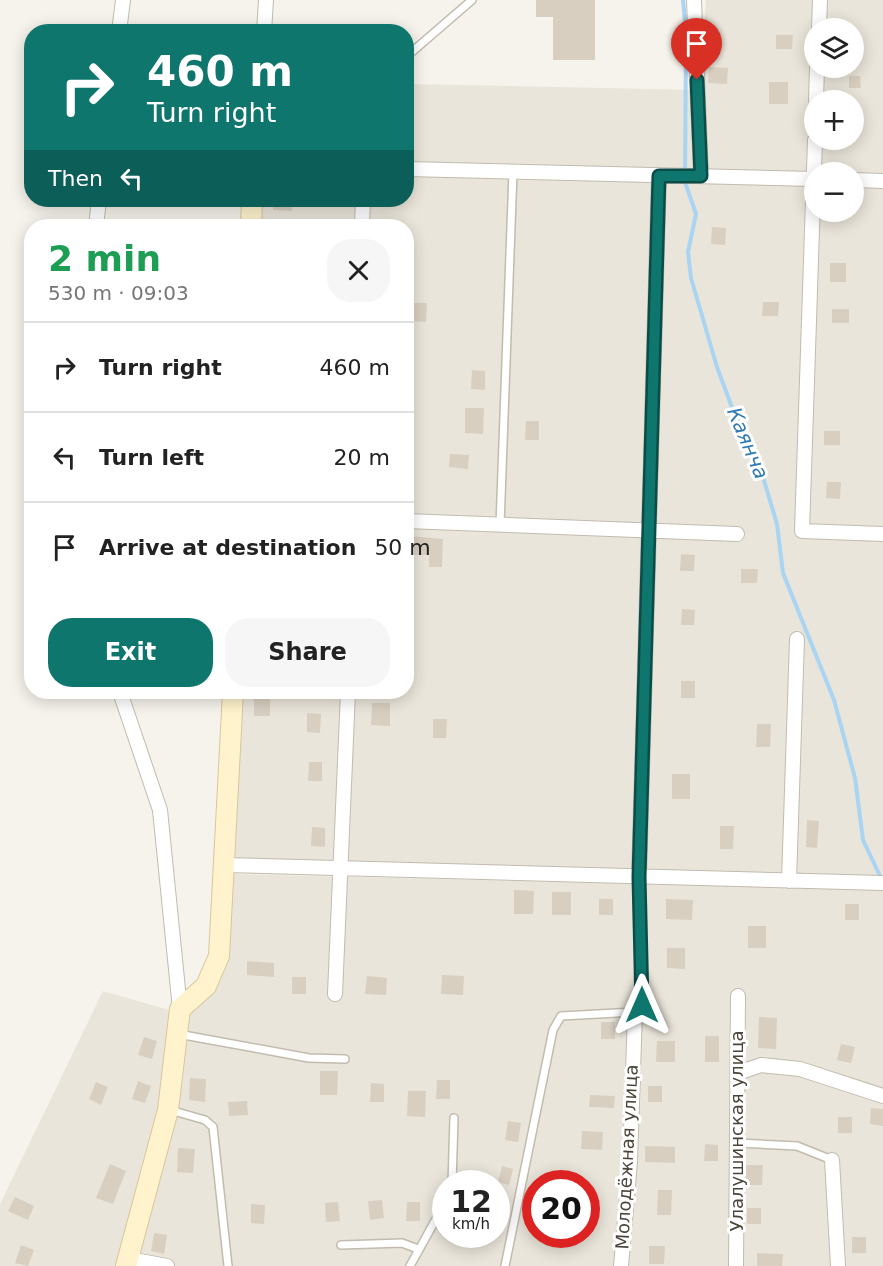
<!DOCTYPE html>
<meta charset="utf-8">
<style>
:root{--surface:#fff;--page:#f6f6f6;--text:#222;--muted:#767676;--line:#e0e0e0;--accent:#0f766e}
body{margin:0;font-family:"DejaVu Sans",sans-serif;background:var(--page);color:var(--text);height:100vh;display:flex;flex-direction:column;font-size:22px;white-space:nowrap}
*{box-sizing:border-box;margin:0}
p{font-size:20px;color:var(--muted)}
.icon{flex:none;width:33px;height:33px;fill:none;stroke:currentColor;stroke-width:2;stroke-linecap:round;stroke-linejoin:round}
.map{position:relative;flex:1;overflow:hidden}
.sheet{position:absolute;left:24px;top:219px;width:390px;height:480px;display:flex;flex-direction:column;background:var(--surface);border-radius:24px;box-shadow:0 3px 15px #0003}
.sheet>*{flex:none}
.hud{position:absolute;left:24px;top:24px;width:390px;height:183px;border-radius:24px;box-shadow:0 3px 15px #0003;background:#0f766e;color:#fff;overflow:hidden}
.controls{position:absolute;left:804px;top:18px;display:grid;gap:12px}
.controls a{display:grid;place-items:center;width:60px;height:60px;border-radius:50%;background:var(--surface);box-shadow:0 3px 15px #0003;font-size:30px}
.speed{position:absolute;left:432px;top:1170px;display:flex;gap:12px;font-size:30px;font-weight:700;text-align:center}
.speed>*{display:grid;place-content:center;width:78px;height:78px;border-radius:50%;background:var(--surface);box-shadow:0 3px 15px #0003;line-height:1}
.speed small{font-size:15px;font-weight:400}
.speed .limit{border:9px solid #d22;background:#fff;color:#111}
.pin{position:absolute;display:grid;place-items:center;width:51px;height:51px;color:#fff;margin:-62px -26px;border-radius:50% 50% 50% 0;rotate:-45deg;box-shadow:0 0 6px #0007}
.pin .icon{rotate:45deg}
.me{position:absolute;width:66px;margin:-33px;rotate:0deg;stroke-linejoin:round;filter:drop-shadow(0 0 4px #0008)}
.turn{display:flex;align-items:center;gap:21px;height:126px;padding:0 24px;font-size:27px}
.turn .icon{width:78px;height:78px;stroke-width:2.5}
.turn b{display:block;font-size:42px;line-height:51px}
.then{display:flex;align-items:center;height:57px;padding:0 24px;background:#0003;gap:12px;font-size:22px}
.round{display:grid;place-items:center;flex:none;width:63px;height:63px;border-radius:24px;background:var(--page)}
.head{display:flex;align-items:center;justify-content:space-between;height:102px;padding:0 24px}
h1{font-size:36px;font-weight:800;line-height:45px;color:#1e9e55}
.cta{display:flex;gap:12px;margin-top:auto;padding:12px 24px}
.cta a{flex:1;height:69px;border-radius:24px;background:var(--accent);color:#fff;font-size:24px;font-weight:800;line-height:69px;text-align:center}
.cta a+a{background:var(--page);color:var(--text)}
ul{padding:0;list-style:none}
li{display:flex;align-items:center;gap:18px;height:90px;padding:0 24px;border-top:2px solid var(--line)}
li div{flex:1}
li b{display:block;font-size:22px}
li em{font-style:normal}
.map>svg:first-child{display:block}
</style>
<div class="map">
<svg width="883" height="1266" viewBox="0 0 883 1266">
<rect width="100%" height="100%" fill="#f6f3ec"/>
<path fill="#eae5da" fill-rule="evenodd" d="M706,0H883V877L234,858L240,692H406V226H259L260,200H406L407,84L699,90ZM814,28H854V68H814ZM814,100H854V140H814ZM814,172H854V212H814Z
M231,874L883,890V1266H133L179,1089L190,1010L228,954ZM446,1184H496V1234H446ZM536,1184H586V1234H536Z
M103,991L176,1012L161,1108L118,1266H0V1204Z"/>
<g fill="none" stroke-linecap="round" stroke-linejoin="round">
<path stroke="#a9d4f2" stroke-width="4" d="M683,0L686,32L685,182L696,214L688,252L691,278L717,367L747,448L760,467L777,524L783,573L834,700L855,778L863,840L880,876"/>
</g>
<path fill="#d8cfc1" d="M536,0H595V60H553V17H536Z
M776,35H793L792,49H776Z
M709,67L728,68L727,84L708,83Z
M849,76H860L861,88H849Z
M769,82H788V104H769Z
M273,200H292V211L273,210Z
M712,227L726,228L725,245L711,244Z
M830,263H846V282H830Z
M763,302H779L778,316H762Z
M413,303H427L426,322L413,321Z
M832,309H849V323H832Z
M472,370L485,371V390L471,389Z
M465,408H484L483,434L465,433Z
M526,421H539V440H525Z
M824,431H840V445H824Z
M450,454L469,455L468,469L449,467Z
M827,482H841L840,499L826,498Z
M410,536L443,539L442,567H429V555H410Z
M681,554L695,555L694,571H680Z
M741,569H758L757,583H741Z
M682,609L695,610L694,625H681Z
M681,681H695V698H681Z
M254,693L270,694V716H254Z
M372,703H390V726L371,725Z
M307,713L321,714L320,733L307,732Z
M433,719H447L446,738H433Z
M757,724H771L770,747H756Z
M309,762H322V781H308Z
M672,774H690V799H672Z
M807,820L819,821L817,848L806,847Z
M720,826H734L733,849H720Z
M312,827L325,828V847L311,846Z
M514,890L534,891L533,914H514Z
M552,892H571V915H552Z
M599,899H613V915H599Z
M666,899L693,900L692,920L666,919Z
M845,904H859V920H845Z
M748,926H766V948H748Z
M667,948H685V969L667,968Z
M247,961L274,963V977L247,975Z
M442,975L464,976L463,995L441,994Z
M367,976L387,978L386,995L365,994Z
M292,977H306V994H292Z
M759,1017L777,1018L776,1049L758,1048Z
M601,1022H615V1039H601Z
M705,1036H719V1062H705Z
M144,1037L157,1041L152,1059L138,1055Z
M657,1041H675V1062H656Z
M841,1044L855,1047L851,1063L837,1060Z
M320,1071H338L337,1095H320Z
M190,1078L206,1079L205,1102L189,1100Z
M437,1080H450V1099H436Z
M138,1081L151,1086L145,1103L132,1099Z
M96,1082L108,1087L101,1105L89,1099Z
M371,1083L384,1084V1102H370Z
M648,1086H662V1102H648Z
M408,1091H426L425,1117L407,1116Z
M590,1095L615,1096L614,1108L589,1107Z
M247,1101L248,1115L229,1116L228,1102Z
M871,1108L883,1109V1126L870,1124Z
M838,1117H852V1133H838Z
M508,1121L521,1123L518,1142L505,1140Z
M582,1131L603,1132L602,1150L581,1149Z
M705,1144L718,1145V1161H704Z
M645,1146L675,1147V1163L645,1162Z
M178,1148L195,1149L193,1173L177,1172Z
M110,1164L126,1171L113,1204L96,1198Z
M746,1165H763L762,1185H746Z
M502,1166L513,1169L509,1185L498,1182Z
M658,1190H672L671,1215H657Z
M15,1197L34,1206L28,1220L8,1211Z
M382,1200L384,1218L370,1220L368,1201Z
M338,1202L340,1221L326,1222L325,1203Z
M407,1202H420V1221H406Z
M251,1204L265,1205L264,1224L251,1223Z
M747,1208H761V1224H747Z
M154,1233L167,1235L164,1254L151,1251Z
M852,1237H866V1253H852Z
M21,1245L34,1250L28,1266L15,1263Z
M649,1246H665L664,1264H649Z
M757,1253L783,1254L782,1266H757Z"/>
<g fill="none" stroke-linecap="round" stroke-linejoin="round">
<g stroke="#c2bbae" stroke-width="10">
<path id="lane" d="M406,57L472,0
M500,525L513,172
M178,1034L309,1058L345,1059
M170,1110L205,1120L213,1127L228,1266
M737,1143L797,1146L832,1160
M452,1184L454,1118
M341,1245L402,1243L418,1249
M410,1266L446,1201
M505,1266L553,1030L561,1016L635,1012L642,1005L639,877"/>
</g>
<g stroke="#c2bbae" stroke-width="16">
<path id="street" d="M694,0L701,176
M819,28L820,0
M119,32L123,0
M264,32L266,0
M816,100L817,68
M815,140L802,531L883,534
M406,169L814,179
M854,180L883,181
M96,226L99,200
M362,226L363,200
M406,521L737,534
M120,692L160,810L180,1009
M225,865L883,883
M639,877L659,175
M789,881L797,639
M335,994L348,692
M738,1073L761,1065L800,1069L883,1096
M832,1160L838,1266
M129,1259L167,1266
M621,1266L630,1162L635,1012
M736,1266L738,996"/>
</g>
<g stroke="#d6c79b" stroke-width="22">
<path id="secondary" d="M251,226L252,200
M126,1266L168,1110L180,1009L206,986L219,956L233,692"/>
</g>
<use href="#lane" stroke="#fff" stroke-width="7"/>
<use href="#street" stroke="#fff" stroke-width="14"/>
<use href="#secondary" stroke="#fff3cd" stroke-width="20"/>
</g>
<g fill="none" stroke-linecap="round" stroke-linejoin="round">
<g stroke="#0a4d48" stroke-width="15">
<path id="route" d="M642,1005L639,877L659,176H701L697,80"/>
</g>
<use href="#route" stroke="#0f766e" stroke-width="10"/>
</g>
<g text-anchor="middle" stroke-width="6" stroke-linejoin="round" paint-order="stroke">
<g font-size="18" fill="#4b4439" stroke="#fff">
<text transform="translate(737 1131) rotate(-90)" y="6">Улалушинская улица</text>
<text transform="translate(627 1157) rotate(-87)" y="6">Молодёжная улица</text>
</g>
<g font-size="20" font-style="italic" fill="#2e7ab2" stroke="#fff">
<text transform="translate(748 443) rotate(67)" y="7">Каянча</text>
</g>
</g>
</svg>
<div class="controls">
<a><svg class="icon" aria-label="layers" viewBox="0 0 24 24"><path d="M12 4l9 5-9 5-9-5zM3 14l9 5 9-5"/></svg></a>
<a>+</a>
<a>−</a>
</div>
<div class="speed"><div>12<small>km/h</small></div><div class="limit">20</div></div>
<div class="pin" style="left:697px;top:80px;background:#d93025"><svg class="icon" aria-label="arrive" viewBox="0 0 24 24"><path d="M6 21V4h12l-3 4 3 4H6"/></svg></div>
<svg class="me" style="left:642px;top:1005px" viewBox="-20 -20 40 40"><path d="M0-17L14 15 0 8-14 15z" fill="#0f766e" stroke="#fff" stroke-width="4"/></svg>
<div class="hud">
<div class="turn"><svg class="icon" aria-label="right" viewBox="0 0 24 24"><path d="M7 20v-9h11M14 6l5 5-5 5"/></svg><div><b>460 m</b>Turn right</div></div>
<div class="then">Then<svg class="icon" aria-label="left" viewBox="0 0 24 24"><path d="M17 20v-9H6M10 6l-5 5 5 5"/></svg></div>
</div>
<section class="sheet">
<div class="head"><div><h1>2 min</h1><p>530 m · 09:03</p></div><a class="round"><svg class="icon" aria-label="close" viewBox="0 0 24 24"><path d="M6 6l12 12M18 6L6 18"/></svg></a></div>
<ul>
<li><svg class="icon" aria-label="right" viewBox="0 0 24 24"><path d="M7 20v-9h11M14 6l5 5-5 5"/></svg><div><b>Turn right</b></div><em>460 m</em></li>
<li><svg class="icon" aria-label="left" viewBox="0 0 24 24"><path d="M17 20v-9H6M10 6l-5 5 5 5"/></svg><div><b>Turn left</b></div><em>20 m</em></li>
<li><svg class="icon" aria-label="arrive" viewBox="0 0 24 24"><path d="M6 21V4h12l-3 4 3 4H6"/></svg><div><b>Arrive at destination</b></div><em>50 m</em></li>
</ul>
<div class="cta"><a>Exit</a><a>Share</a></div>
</section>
</div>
